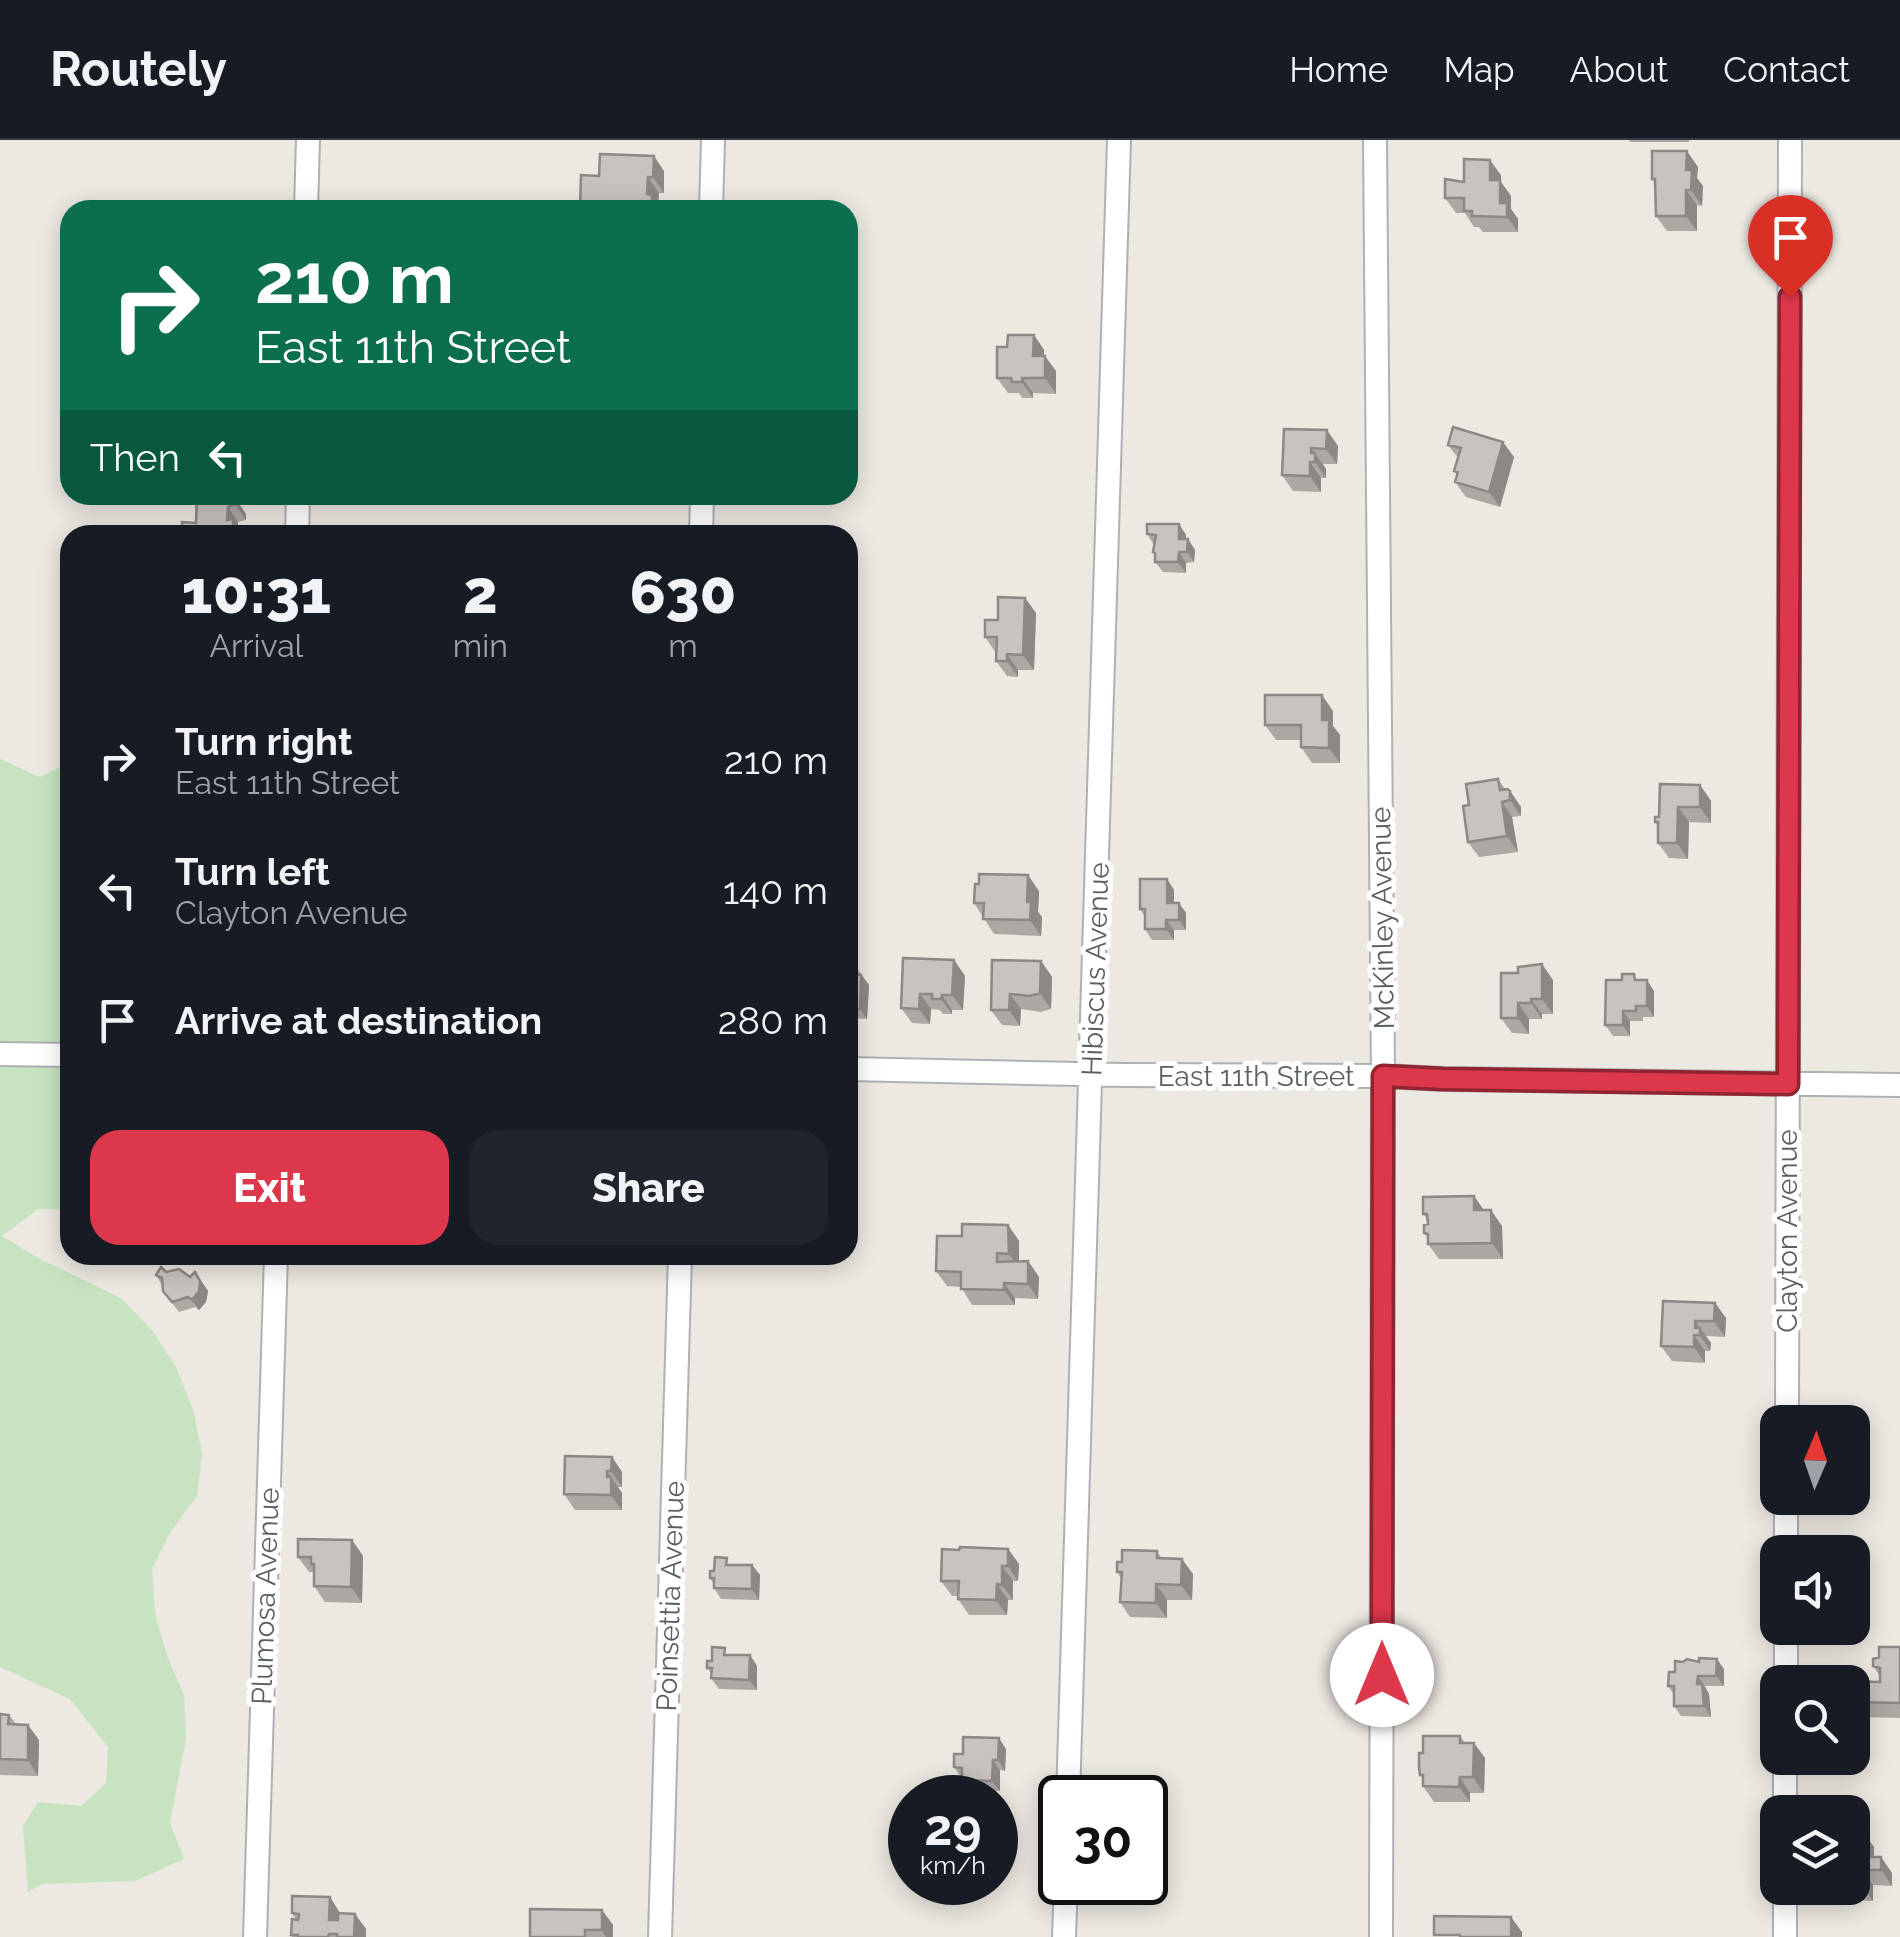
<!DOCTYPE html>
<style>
:root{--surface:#171b24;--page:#20242c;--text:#f1f3f6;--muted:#9ea1a6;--line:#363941;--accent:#dd374c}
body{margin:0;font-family:Raleway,sans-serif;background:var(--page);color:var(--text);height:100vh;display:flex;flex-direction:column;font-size:38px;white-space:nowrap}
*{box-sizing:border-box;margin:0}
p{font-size:32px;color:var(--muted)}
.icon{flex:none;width:55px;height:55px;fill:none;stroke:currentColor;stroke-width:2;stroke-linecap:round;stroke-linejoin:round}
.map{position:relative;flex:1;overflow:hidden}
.panel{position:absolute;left:60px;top:385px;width:798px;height:740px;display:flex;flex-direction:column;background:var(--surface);border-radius:30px;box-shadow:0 5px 25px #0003}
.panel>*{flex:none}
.top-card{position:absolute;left:60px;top:60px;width:798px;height:305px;border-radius:30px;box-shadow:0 5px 25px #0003;background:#0b6e4f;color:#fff;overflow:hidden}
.needle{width:65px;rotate:2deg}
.buttons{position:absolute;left:1760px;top:1265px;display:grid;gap:20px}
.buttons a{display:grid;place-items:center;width:110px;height:110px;border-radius:20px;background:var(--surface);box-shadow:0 5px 25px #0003;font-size:50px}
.speed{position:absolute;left:888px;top:1635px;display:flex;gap:20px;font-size:50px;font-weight:700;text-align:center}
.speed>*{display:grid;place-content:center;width:130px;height:130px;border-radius:50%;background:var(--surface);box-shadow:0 5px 25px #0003;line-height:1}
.speed small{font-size:25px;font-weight:400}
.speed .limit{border:5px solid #111;border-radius:15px;background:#fff;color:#111}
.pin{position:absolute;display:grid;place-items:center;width:85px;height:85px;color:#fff;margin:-102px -42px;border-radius:50% 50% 50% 0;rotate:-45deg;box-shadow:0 0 10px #0007}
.pin .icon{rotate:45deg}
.me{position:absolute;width:110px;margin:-55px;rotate:0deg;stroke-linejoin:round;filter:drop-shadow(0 0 8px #0008)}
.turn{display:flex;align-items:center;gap:35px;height:210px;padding:0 30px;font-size:45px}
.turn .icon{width:130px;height:130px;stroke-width:2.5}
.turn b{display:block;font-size:70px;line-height:85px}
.then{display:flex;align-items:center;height:95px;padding:0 30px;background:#0003;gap:20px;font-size:38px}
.eta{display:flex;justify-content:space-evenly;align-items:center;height:170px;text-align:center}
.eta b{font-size:60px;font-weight:800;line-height:70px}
.button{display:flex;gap:20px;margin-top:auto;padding:20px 30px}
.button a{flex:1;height:115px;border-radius:30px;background:var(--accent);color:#fff;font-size:40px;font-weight:800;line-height:115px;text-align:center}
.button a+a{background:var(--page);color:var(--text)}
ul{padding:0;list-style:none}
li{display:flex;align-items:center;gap:30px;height:130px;padding:0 30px}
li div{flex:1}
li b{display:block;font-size:38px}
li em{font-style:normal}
header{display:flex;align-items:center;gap:60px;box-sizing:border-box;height:140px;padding:0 50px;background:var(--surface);border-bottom:2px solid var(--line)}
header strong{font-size:48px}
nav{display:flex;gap:55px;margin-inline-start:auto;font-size:35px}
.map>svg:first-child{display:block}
</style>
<header>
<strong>Routely</strong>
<nav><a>Home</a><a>Map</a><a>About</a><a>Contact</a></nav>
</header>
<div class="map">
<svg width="1900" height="1797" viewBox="0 0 1900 1797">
<rect width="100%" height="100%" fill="#ece8e2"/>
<path fill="#c7e3c0" d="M0,619L40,637L70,622V1070L38,1069L2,1096L40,1119L121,1158L152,1190L176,1227L193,1270L202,1313L197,1356L171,1391L152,1429L155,1473L167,1516L184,1555L186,1598L170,1683L184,1719L135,1741L42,1744L28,1752L23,1686L38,1662L81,1666L106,1643L108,1607L70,1559L0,1527Z"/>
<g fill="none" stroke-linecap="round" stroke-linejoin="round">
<g stroke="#aeb1b4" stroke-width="26">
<path id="minor" d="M1375,0L1383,936L1381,1797
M306,70L308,0
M711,70L713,0
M297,395L298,355
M701,395L702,355
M0,914L70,915
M848,929L1125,935L1383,936L1443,939L1900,945
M1787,1282L1790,0
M1786,1412V1358
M1786,1542V1488
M1068,1658L1119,0
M1785,1672V1618
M255,1797L276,1115
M660,1797L680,1115
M1064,1797L1066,1742
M1785,1797V1748"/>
</g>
<use href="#minor" stroke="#fff" stroke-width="22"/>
</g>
<path fill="#aca8a4" d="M1629,0H1689V2H1630Z
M1698,27L1697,38L1703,46L1702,66L1697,65V91H1667L1656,76L1655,44L1652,39Z
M664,31V53H659L658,63L663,70H580L599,36Z
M1501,35V42L1511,56V69L1518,79V92H1483L1479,87H1474L1465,73H1456L1445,58L1464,42Z
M1034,195L1044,210V216L1056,231V254L1033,253V258H1022L1019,253H1008L997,238L1007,207Z
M1284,289L1338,306L1337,324H1323L1326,329V338H1321V352L1293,351L1282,335Z
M1448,305L1514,317L1500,367L1466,357L1455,342L1457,335L1454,331L1458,318Z
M232,356L246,374V380L238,382V387L244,395L196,383Z
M1179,384L1186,395V399L1195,410L1194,422L1186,423V433L1163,432L1155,422V416L1153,412L1154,405L1147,394Z
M1025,458L1036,473L1034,530H1018V537L1007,536L996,521V513L985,497L998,480Z
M1333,571V586L1340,595V623H1312L1301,607V600H1276L1265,585Z
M1498,639L1505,649L1510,651L1521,667V676L1512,677L1518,712L1479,717L1468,702L1469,665Z
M1700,645L1711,661V683L1689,682L1688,719L1669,718L1658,703V686L1655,682L1659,677Z
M1167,739L1174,750V763H1179L1186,773V790H1174V800H1152L1145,789V777L1140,769Z
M1039,751L1038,772L1042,777L1041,796L994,794L974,763Z
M954,820L965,836L963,870H952V874H943L940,870L931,869L930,884L912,883L901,868Z
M1041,821L1052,837L1051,869L1041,872L1021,869L1020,886L1002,885L991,870Z
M848,824H854L869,845L867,879L850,878L848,875Z
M1501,833L1553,840V874H1542V879H1529V894L1512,893L1501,878Z
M1639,840L1654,851V877H1643V881H1630V896H1613L1605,885Z
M1474,1056L1484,1070L1502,1086L1503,1119H1439L1428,1104V1098L1424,1093L1428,1080L1423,1074Z
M1008,1085L1019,1101V1121H1028L1039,1137L1038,1159L1015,1158V1165H972L961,1147L947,1146L936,1131L962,1096Z
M166,1132L190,1137L195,1132L208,1151L206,1162L199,1170L195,1167L179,1172L163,1151L162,1145L156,1135Z
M1715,1163L1726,1178L1725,1197L1706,1196L1711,1203L1710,1211H1705V1223L1672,1221L1661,1206Z
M612,1317L622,1332V1347H618L622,1353V1370H575L564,1354Z
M352,1400L363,1416L362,1463L325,1462L314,1446V1432H309L298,1417Z
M1008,1409L1019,1424L1018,1441H1013V1460H1008L1007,1475H969L958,1459V1456H952L941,1441Z
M1157,1411L1162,1419L1193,1434L1192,1460H1167V1478L1130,1477L1120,1462L1121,1438L1117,1432L1122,1422Z
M732,1425H752L760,1435L759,1460L721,1459L714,1448V1444L710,1438L714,1431Z
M1900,1507V1578L1856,1577L1852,1572V1542H1880V1536L1873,1526Z
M730,1515H750L757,1526V1550L719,1549L711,1538L712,1534L707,1528L712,1521Z
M1724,1529V1546H1705L1709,1554L1711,1577L1681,1576L1674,1566V1555L1668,1546L1669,1532Z
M0,1574L9,1575L16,1584L39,1600L38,1636L0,1635Z
M1460,1596L1465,1603L1485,1618L1484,1653H1470V1662H1434L1423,1646V1639L1420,1635L1423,1613Z
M1006,1609L1005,1631L1000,1630V1651L969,1650L954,1627L963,1614Z
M1852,1691L1874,1707V1717L1892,1733V1746L1873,1745V1761L1852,1760L1843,1748H1852Z
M330,1757L340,1774H355L366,1789V1797H292L291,1795L296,1780L292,1773Z
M602,1770L613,1785V1797H530Z"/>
<path fill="#8c8886" d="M1687,11L1698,27L1697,38L1703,46L1702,66L1691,50L1686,30Z
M654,16L664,31V53L653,37Z
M1490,20L1501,35V42L1511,56V69L1518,79V92L1507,77L1490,40Z
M648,37L659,53L658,63L663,70H652L647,54Z
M1686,50L1697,65V91L1686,76Z
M1034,195L1044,210V231L1033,216Z
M1045,216L1056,231V254L1045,238Z
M1022,238L1033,253V258L1022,242Z
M1327,290L1338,306L1337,324L1326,309Z
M1503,302L1514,317L1500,367L1489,352Z
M1311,308L1326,329V338L1315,322L1311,313Z
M1310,322L1321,338V352L1310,336Z
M235,358L246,374V380L235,364Z
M228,367L238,382V387L244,395H233L227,380Z
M1179,384L1186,395V410L1179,399Z
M1188,399L1195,410L1194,422L1187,412Z
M1179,412L1186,423V433L1178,422Z
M1025,458L1036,473L1034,530L1023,515Z
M1007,514L1018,530V537L1007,521Z
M1322,555L1333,571V586L1340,595V623L1329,608L1322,580Z
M1700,645L1711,661V683L1700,667Z
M1510,651L1521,667V676L1510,660Z
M1502,662L1512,677L1518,712L1507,696Z
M1678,667L1689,682L1688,719L1677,703Z
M1028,735L1039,751L1038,772L1042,777L1041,796L1030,780L1027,762Z
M1167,739L1174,750V773L1167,763Z
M1179,763L1186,773V790L1179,780Z
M1166,780L1174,790V800L1166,789Z
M954,820L965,836L963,870L952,855Z
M1041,821L1052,837L1051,869L1040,853Z
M1542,824L1553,840V874L1542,859Z
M861,835L869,845L867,879L860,869Z
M1647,840L1654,851V877L1647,866Z
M920,854L931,869L930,884L919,869Z
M1010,854L1021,869L1020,886L1009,870Z
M942,855L952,870V874L941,859Z
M1531,859L1542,874V879L1531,863Z
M1518,863L1529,879V894L1518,878Z
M1623,871L1630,881V896L1623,885Z
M1474,1056L1485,1072L1474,1070Z
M1491,1070L1502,1086L1503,1119L1492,1103Z
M1008,1085L1019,1101V1129L1009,1114Z
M1028,1121L1039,1137L1038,1159L1028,1144Z
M195,1132L208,1151L206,1162L199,1170L192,1160Z
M1004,1143L1015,1158V1165L1004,1150Z
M1715,1163L1726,1178L1725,1197L1714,1181Z
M1695,1181L1711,1203L1710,1211L1695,1188Z
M1694,1195L1705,1211V1223L1694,1207Z
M612,1317L622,1332V1347L611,1331Z
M607,1331L622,1353V1370L611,1355Z
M352,1400L363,1416L362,1463L351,1447Z
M1008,1409L1019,1424L1018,1441L1008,1426Z
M1182,1419L1193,1434L1192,1460L1181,1445Z
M752,1425L760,1435L759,1460L752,1449Z
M1002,1426L1013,1441V1460L1002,1445Z
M997,1444L1008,1460L1007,1475L996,1460Z
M1156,1444L1167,1460V1478L1156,1463Z
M750,1515L757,1526V1550L749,1540Z
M1717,1519L1724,1529V1546L1716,1536Z
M1698,1536L1709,1554L1711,1577L1704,1566L1697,1544Z
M28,1585L39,1600L38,1636L28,1620Z
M999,1598L1006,1609L1005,1631L998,1620Z
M1474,1603L1485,1618L1484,1653L1473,1637Z
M993,1620L1000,1630V1651L992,1641Z
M1460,1637L1470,1653V1662L1459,1647Z
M1863,1692L1874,1707L1873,1730L1862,1717Z
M1881,1717L1892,1733V1746L1881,1730Z
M1862,1730L1873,1745V1761L1862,1745Z
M330,1757L340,1773V1796L329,1780Z
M602,1770L613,1785V1797H606L602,1790Z
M355,1774L366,1789V1797H354Z
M1511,1777L1522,1792V1797H1511Z"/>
<path fill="#c8c3bf" stroke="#8c8886" stroke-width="2.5" d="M1652,11H1687L1686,30H1692L1691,50H1686V76H1656L1655,39H1652Z
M600,14L654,16L653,37H648L647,54L652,55V70H580L581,35L599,36Z
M1464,19L1490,20V40H1500V63H1507V77L1472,76V71H1464V58H1445V39L1464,42Z
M1008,195H1034L1033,216H1045V238H1022V242H1012L1011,238H997V207H1007Z
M1453,287L1503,302L1489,352L1455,342L1458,332L1454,331L1461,308L1448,305Z
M1284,289L1327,290L1326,309L1311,308V313H1315V322H1310V336L1282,335Z
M197,355L232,356L235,358V364L228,367L227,380L233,379V395H182V382L196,383Z
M1147,384H1179V399H1188L1187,412H1179L1178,422H1155V413L1153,412L1156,395L1147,394Z
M998,457L1025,458L1023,515L1007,514V521H996L997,497H985V480H998Z
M1265,555H1322V580H1329V608L1301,607V585H1265Z
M1498,639L1500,650L1507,649L1510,651V660L1502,662L1507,696L1468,702L1463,666L1469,665L1466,644Z
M1660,644L1700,645V667H1678L1677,703H1658V682H1655V677H1659Z
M979,734L1028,735L1027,762H1031L1030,780L983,779L984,763H974L975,744H979Z
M1140,739H1167V763H1179V780H1166V789H1145V769H1140Z
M903,818L954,820L952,855H942L941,859H932V854H920L919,869L901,868Z
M992,820L1041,821L1040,853L1030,856L1010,854L1009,870H991Z
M848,824H854L853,834L861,835L860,869L848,868Z
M1542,824V859H1531V863H1518V878H1501V833H1518V827Z
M1622,834H1634L1635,840H1647V866H1636V871H1623V885H1605L1606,840H1622Z
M1474,1056V1070H1491L1492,1103L1428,1104V1094L1424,1093V1085L1428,1084L1427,1074H1423V1057Z
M962,1084L1008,1085L1009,1114L997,1113V1122L1028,1121V1144L1004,1143V1150L961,1149V1132L936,1131L937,1096H962Z
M161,1127L166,1132L179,1129L190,1137L195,1132L200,1141L199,1151L192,1160L188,1157L172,1162L163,1151L162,1138L156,1135Z
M1663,1161L1715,1163L1714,1181H1695V1188H1700V1195H1694V1207L1661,1206Z
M565,1316L612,1317L611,1331H607V1337H611V1355L564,1354Z
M298,1399L352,1400L351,1447L314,1446V1424H311V1417H298Z
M960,1407L1008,1409V1426H1002V1445L997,1444L996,1460L958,1459L959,1441H941L942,1409L959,1410Z
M1122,1410L1157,1411V1418L1182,1419L1181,1445L1156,1444V1463L1120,1462L1122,1432H1117V1422H1122Z
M715,1417L727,1418L726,1425H752V1449L714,1448V1438H710V1431H714Z
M712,1507L725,1508L724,1515H750L749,1540L711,1538L712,1528H707V1521H712Z
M1879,1507H1900V1563L1852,1562V1542H1846V1541L1880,1542V1528L1873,1526V1519L1879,1517Z
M1699,1518L1717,1519L1716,1536H1698L1697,1544H1702L1704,1566H1674V1546H1668L1669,1532H1675V1521L1683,1522L1687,1519L1699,1522Z
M0,1574L9,1575L8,1584L28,1585V1620L0,1619Z
M1423,1596H1460V1603H1474L1473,1637H1460L1459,1647L1423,1646V1635H1420L1419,1627V1613H1423Z
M963,1597L999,1598L998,1620H993L992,1641L962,1640V1628L954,1627V1614H963Z
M1852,1691L1863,1692L1862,1717H1881V1730H1862V1745H1852Z
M292,1756L330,1757L329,1780H338V1773L355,1774L354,1797H337V1794H329L328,1797H298V1795H291L292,1779L298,1780L299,1774L292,1773Z
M530,1769L602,1770V1790H585V1797H530Z
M1434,1776L1511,1777V1797H1460V1795H1434Z"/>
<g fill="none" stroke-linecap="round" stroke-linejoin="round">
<g stroke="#902431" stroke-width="25">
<path id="route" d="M1382,1535L1383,936L1443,939L1788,944L1790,157"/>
</g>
<use href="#route" stroke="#dd374c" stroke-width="18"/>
</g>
<g text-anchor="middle" stroke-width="10" stroke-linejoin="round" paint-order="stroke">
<g font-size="28" fill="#5a5f62" stroke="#fff">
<text transform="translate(1382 778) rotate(-91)" y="10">McKinley Avenue</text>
<text transform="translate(1095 829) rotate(-88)" y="10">Hibiscus Avenue</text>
<text x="1256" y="946">East 11th Street</text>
<text transform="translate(1787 1091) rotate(-90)" y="10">Clayton Avenue</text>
<text transform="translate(265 1456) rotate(-88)" y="10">Plumosa Avenue</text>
<text transform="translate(670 1456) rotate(-88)" y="10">Poinsettia Avenue</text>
</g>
</g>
</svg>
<div class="buttons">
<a><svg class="needle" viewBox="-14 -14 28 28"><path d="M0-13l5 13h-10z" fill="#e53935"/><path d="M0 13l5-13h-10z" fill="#9ea1a6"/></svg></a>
<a><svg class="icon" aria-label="sound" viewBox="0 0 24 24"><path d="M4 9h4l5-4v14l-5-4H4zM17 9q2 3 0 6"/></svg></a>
<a><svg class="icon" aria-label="search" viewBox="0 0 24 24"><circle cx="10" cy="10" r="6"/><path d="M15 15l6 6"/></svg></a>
<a><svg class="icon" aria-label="layers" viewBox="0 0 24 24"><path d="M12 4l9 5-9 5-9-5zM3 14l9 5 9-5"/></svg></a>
</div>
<div class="speed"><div>29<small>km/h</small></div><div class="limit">30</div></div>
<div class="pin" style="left:1790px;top:157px;background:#d93025"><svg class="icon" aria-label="arrive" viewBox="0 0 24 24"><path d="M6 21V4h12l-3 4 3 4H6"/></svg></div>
<svg class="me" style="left:1382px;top:1535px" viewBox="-20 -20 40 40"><circle r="19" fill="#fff"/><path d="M0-13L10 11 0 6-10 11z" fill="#dd374c"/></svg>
<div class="top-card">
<div class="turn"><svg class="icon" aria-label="right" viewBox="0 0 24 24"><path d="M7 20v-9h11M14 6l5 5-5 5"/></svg><div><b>210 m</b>East 11th Street</div></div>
<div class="then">Then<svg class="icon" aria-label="left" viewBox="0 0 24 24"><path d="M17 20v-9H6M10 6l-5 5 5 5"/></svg></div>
</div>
<section class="panel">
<div class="eta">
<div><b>10:31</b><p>Arrival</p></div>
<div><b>2</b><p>min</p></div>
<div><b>630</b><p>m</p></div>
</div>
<ul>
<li><svg class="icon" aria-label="right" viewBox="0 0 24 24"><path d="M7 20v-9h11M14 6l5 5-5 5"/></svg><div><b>Turn right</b><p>East 11th Street</p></div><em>210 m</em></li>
<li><svg class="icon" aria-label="left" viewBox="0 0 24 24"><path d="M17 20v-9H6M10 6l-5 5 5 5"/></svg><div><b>Turn left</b><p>Clayton Avenue</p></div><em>140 m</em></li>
<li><svg class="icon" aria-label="arrive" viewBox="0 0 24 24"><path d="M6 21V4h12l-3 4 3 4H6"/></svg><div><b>Arrive at destination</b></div><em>280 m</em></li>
</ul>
<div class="button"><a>Exit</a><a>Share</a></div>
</section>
</div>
